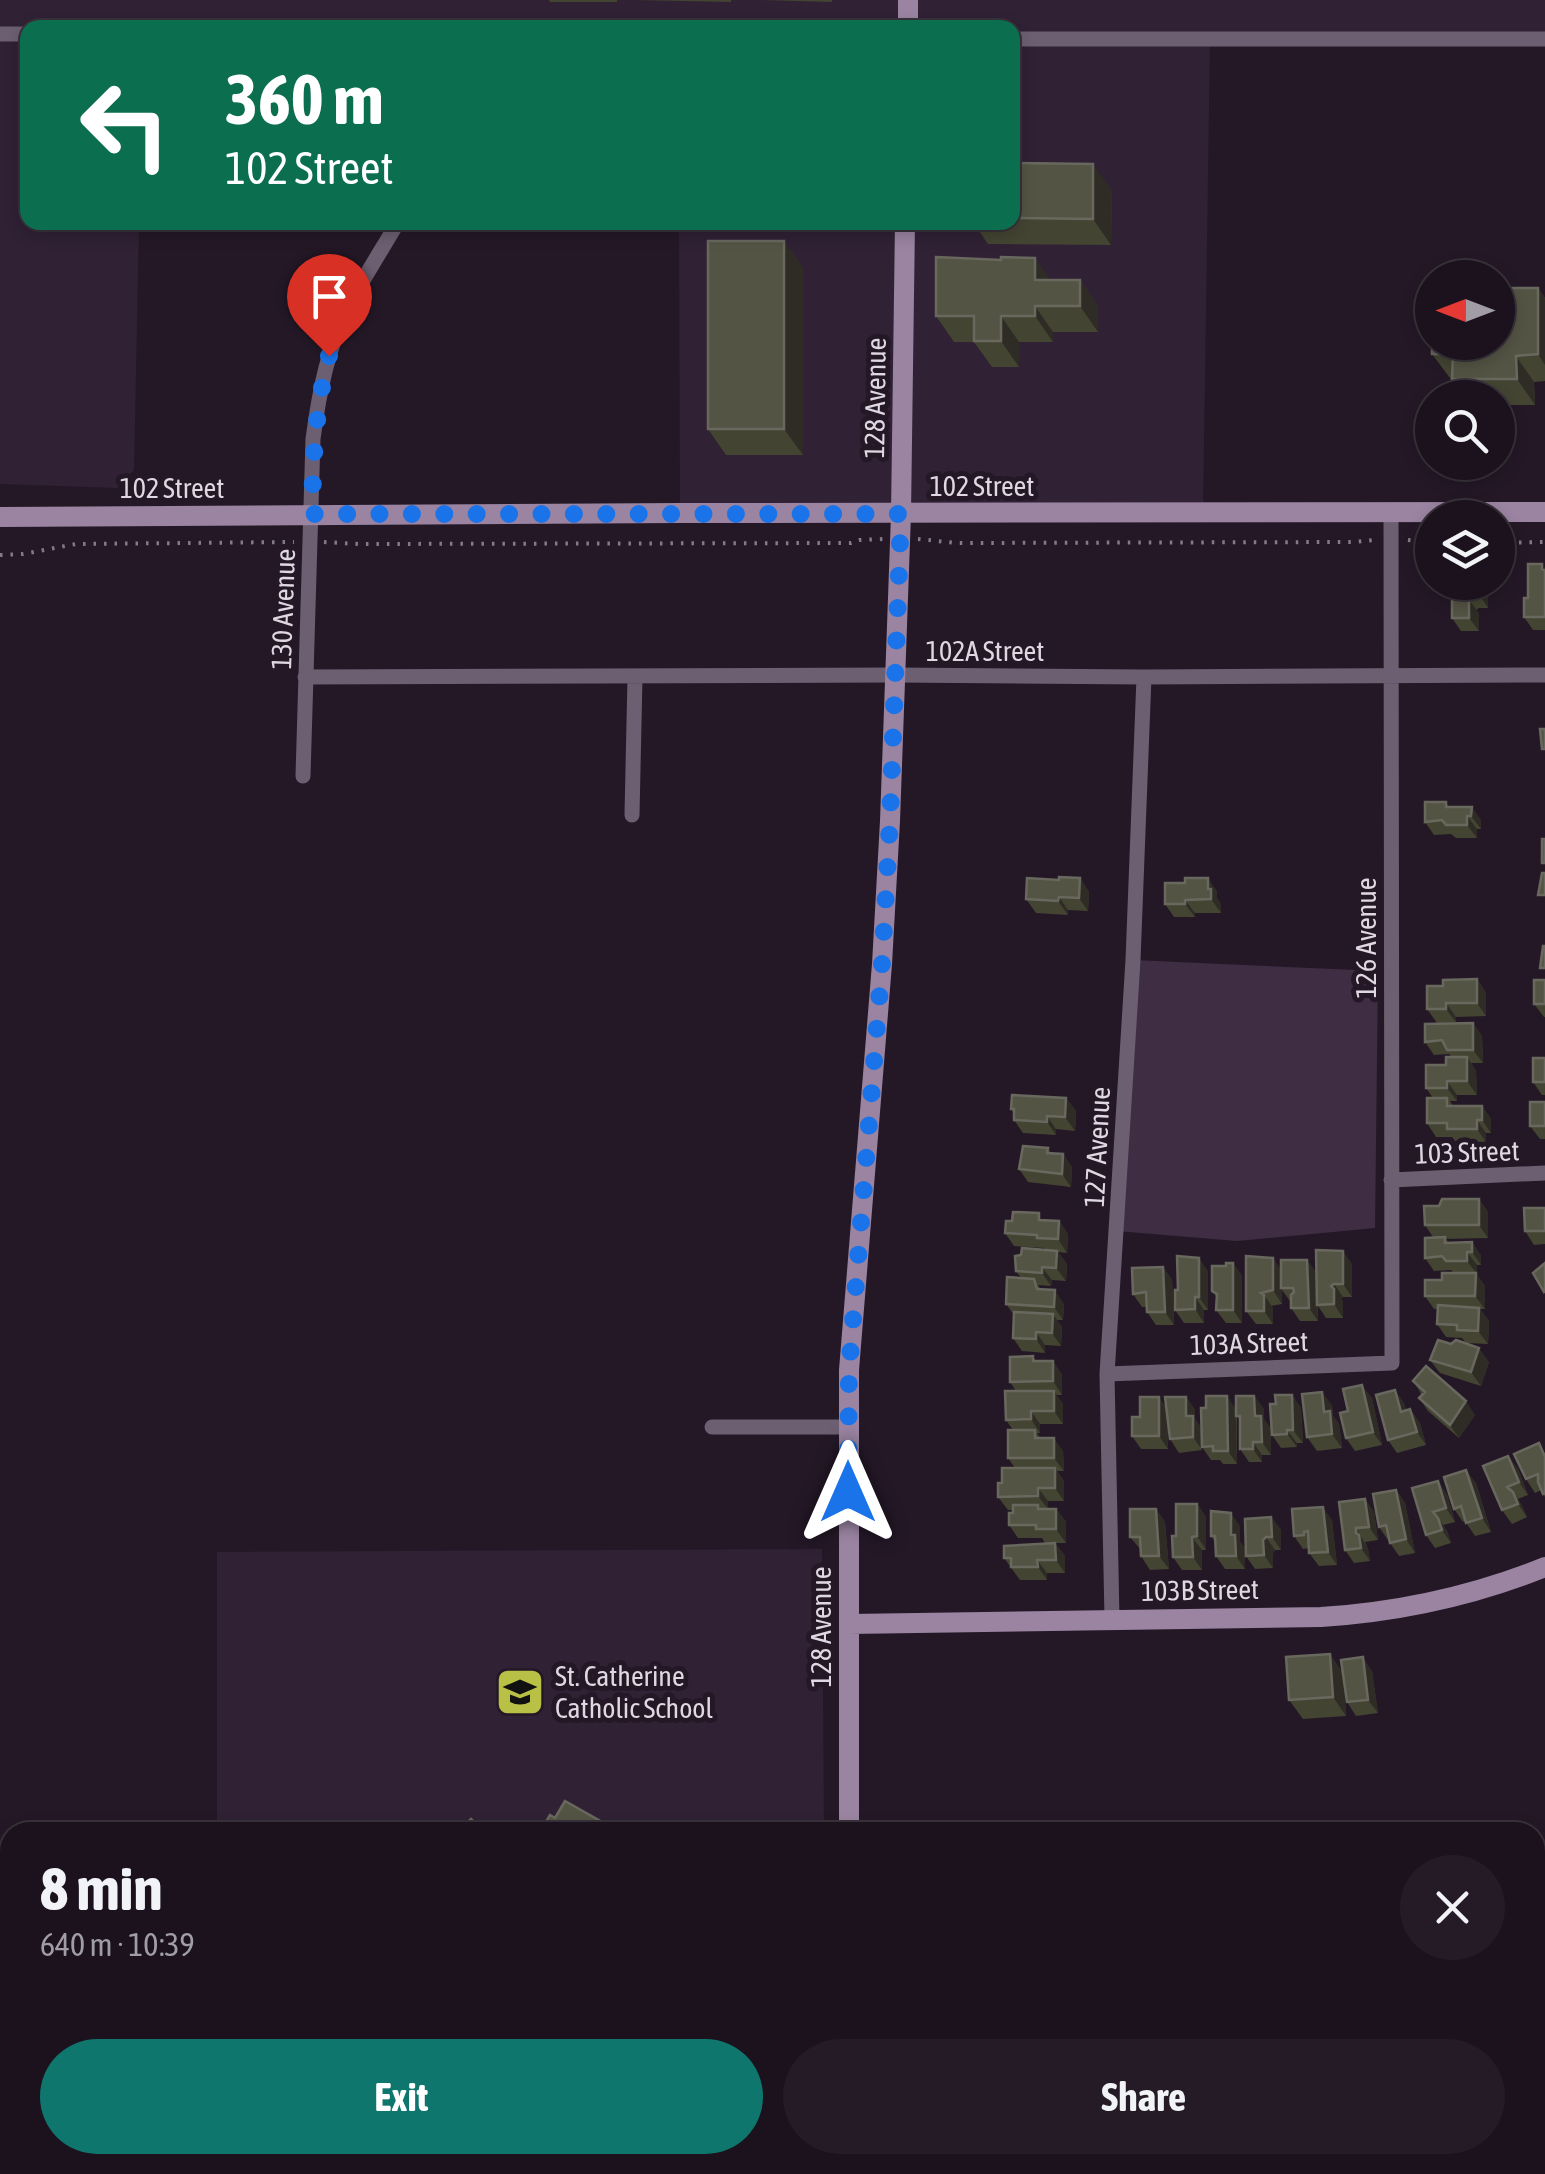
<!DOCTYPE html>
<meta charset="utf-8">
<style>
:root{--surface:#1b121d;--page:#241b26;--text:#f1f3f6;--muted:#a09ea4;--line:#39323b;--accent:#0f766e}
body{margin:0;font-family:"Asap Condensed",sans-serif;background:var(--page);color:var(--text);height:100vh;display:flex;flex-direction:column;font-size:38px;white-space:nowrap}
*{box-sizing:border-box;margin:0}
p{font-size:32px;color:var(--muted)}
.icon{flex:none;width:55px;height:55px;fill:none;stroke:currentColor;stroke-width:2;stroke-linecap:round;stroke-linejoin:round}
.map{position:relative;flex:1;overflow:hidden}
.drawer{position:absolute;left:0px;top:1822px;width:1545px;height:352px;display:flex;flex-direction:column;background:var(--surface);border-radius:30px 30px 0 0;box-shadow:0 5px 15px #0003,0 0 0 2px var(--line)}
.drawer>*{flex:none}
.banner{position:absolute;left:20px;top:20px;width:1000px;height:210px;border-radius:20px;box-shadow:0 5px 15px #0003,0 0 0 2px var(--line);background:#0b6e4f;color:#fff;overflow:hidden}
.needle{width:65px;rotate:270deg}
.tools{position:absolute;left:1415px;top:260px;display:grid;gap:20px}
.tools a{display:grid;place-items:center;width:100px;height:100px;border-radius:50%;background:var(--surface);box-shadow:0 5px 15px #0003,0 0 0 2px var(--line);font-size:50px}
.pin{position:absolute;display:grid;place-items:center;width:85px;height:85px;color:#fff;margin:-102px -42px;border-radius:50% 50% 50% 0;rotate:-45deg;box-shadow:0 0 10px #0007}
.pin .icon{rotate:45deg}
.me{position:absolute;width:110px;margin:-55px;rotate:0deg;stroke-linejoin:round;filter:drop-shadow(0 0 8px #0008)}
.turn{display:flex;align-items:center;gap:35px;height:210px;padding:0 40px;font-size:45px}
.turn .icon{width:130px;height:130px;stroke-width:2.5}
.turn b{display:block;font-size:70px;line-height:85px}
.round{display:grid;place-items:center;flex:none;width:105px;height:105px;border-radius:52px;background:var(--page)}
.headline{display:flex;align-items:center;justify-content:space-between;height:170px;padding:0 40px}
h1{font-size:60px;font-weight:700;line-height:75px}
.button{display:flex;gap:20px;margin-top:auto;padding:20px 40px}
.button a{flex:1;height:115px;border-radius:60px;background:var(--accent);color:#fff;font-size:40px;font-weight:700;line-height:115px;text-align:center}
.button a+a{background:var(--page);color:var(--text)}
.map>svg:first-child{display:block}
</style>
<div class="map">
<svg width="1545" height="2174" viewBox="0 0 1545 2174">
<rect width="100%" height="100%" fill="#241827"/>
<path fill="#302135" d="M0,0H1545V39L1210,40L1203,513H680L679,223L1012,222V28H28V222L139,223L134,470L117,488L0,484Z
M822,1549L824,1832H217V1552Z"/>
<path fill="#3f2d44" d="M1133,960L1378,971L1375,1228L1237,1241L1117,1231Z"/>
<g fill="none" stroke-linecap="round" stroke-linejoin="round">
<path stroke="#857b88" stroke-width="4" stroke-dasharray="2.5 8" stroke-linecap="butt" d="M918,539L956,543L1355,542L1373,540
M1408,540L1432,543
M324,542L358,544L851,543L859,540L884,539
M1498,543L1545,542
M0,555L23,554L76,544L294,542"/>
<path stroke="#6c5f71" stroke-width="15" d="M0,34H28
M1012,39H1545
M305,677L895,675L1144,677L1545,675
M303,776L313,439C319,393 328,345 350,303C365,276 382,249 398,222
M632,815L635,677
M1391,1180L1545,1173
M1107,1374L1392,1363L1391,513
M712,1427H848
M1112,1619L1107,1374L1133,960L1144,677
M349,2165L350,2174
M601,2165L602,2174"/>
<path stroke="#9a84a1" stroke-width="20" d="M908,28V0
M0,517L680,513L1545,512
M849,1624L1321,1617C1398,1612 1473,1596 1545,1567
M849,1832V1370L882,964L890,821L901,514L905,222
M853,2165L854,2174
M251,2174L275,2165"/>
</g>
<path fill="#434432" d="M549,0H617V2H550Z
M635,0H731V2Z
M758,0H832V2Z
M1012,163L1112,190L1111,245L988,244L973,222H1012Z
M1035,258L1050,280H1080L1098,306V332H1053V342H1019V367H992L974,342H954L936,316L1001,260Z
M803,267V455H726L708,429Z
M1538,288L1545,298V381L1534,382L1535,405H1498V398H1465L1432,354Z
M1545,567V630H1533L1524,617L1528,598Z
M1452,582H1488V608H1479L1476,610L1479,613V631H1461L1452,618Z
M1446,802L1449,807L1481,820V829H1477V838H1456L1451,834L1434,835L1425,822Z
M1080,878L1089,892L1088,911L1068,910V915L1036,913L1026,899L1059,880Z
M1217,891V898L1220,902L1221,913H1195V917H1174L1165,904Z
M1477,979L1486,993V1016L1456,1017V1022L1437,1023L1427,1009L1443,986Z
M1545,980V1017H1544L1534,1004Z
M1473,1023L1482,1036L1483,1063H1471L1476,1071L1477,1095H1457V1101H1450L1453,1106H1482L1491,1119V1133H1486V1142H1456L1452,1137H1436L1427,1123L1433,1098L1426,1088L1452,1057L1449,1054L1434,1055L1425,1042Z
M1545,1058V1095H1542L1533,1082Z
M1066,1098L1076,1111L1075,1131L1056,1129V1135L1023,1133L1014,1120V1114L1011,1109Z
M1545,1102V1139H1540L1530,1126Z
M1048,1148L1051,1153L1063,1154L1072,1167L1071,1187L1028,1182L1019,1169Z
M1479,1199L1488,1212V1238L1446,1239L1449,1243L1472,1242L1481,1256V1265H1477L1476,1274L1485,1286V1309H1480L1489,1321L1488,1344L1466,1343L1462,1338L1446,1337L1437,1324L1438,1309H1434L1425,1296L1442,1280L1454,1273L1451,1270L1434,1271L1425,1258L1433,1237L1425,1225L1439,1206Z
M1545,1208V1244L1534,1245L1525,1231Z
M1044,1220L1059,1221L1068,1234L1067,1253L1058,1252L1067,1264L1066,1281L1052,1280L1051,1286L1038,1285L1041,1289L1064,1304L1063,1320H1057L1062,1327L1061,1346L1045,1345V1353L1022,1351L1013,1338L1014,1315L1006,1304L1021,1278L1016,1271L1021,1255L1046,1250L1044,1248L1014,1246L1005,1233Z
M1233,1263L1242,1276V1323H1226L1216,1310L1217,1298L1212,1291L1226,1266Z
M1352,1264V1297H1343L1341,1299L1343,1302V1318H1326L1318,1306V1321H1300L1291,1308L1290,1301L1282,1290V1304L1271,1306L1273,1308V1324H1256L1246,1311L1281,1269L1316,1272Z
M1163,1267L1172,1280L1174,1325H1156L1147,1312V1307H1142L1133,1294Z
M1208,1271V1310H1204V1323H1184L1175,1310L1178,1290Z
M1033,1356L1036,1361H1053L1062,1375V1395H1056L1063,1404V1424H1040V1433H1037L1040,1438L1063,1451L1064,1471H1057L1064,1481V1501H1048V1509H1056L1066,1522V1543H1045L1042,1538H1018L1009,1525L1013,1510H1008L998,1497L1002,1483L1015,1468L1008,1458L1013,1430L1006,1420L1016,1391L1010,1382Z
M1430,1360L1489,1362L1481,1386L1440,1373Z
M1413,1381L1475,1415L1459,1438L1428,1411L1419,1398L1422,1395Z
M1292,1395L1301,1408L1303,1443H1297V1447L1281,1448L1272,1435L1276,1404Z
M1254,1396L1264,1409V1419L1271,1429V1455H1262V1462H1249L1240,1449V1421L1237,1416V1464H1223L1220,1460H1211L1202,1447V1450L1179,1453L1170,1439L1168,1424V1449H1141L1132,1436L1140,1417L1166,1408L1186,1397L1195,1410V1419L1202,1429L1236,1409Z
M1372,1398L1382,1445L1355,1451L1346,1438L1348,1411Z
M1404,1403L1406,1411L1410,1409L1420,1423L1426,1445L1397,1453L1388,1440Z
M1332,1405L1333,1416L1339,1424L1342,1448L1317,1451L1307,1437Z
M1545,1452V1497L1541,1490L1535,1493L1526,1479Z
M1508,1456L1518,1469L1528,1495L1518,1499L1527,1517L1512,1524L1502,1510Z
M1476,1483L1491,1532L1475,1536L1465,1521L1463,1522L1454,1509Z
M1412,1488L1447,1494L1455,1522L1443,1525L1447,1531L1451,1543L1435,1548L1426,1535Z
M1396,1490L1405,1503L1415,1553L1399,1556L1379,1527Z
M1365,1499L1374,1512L1378,1540L1365,1542L1368,1549L1370,1561L1354,1563L1345,1550Z
M1197,1504L1206,1517V1550H1202V1570H1182L1173,1557L1176,1536Z
M1156,1509L1165,1522L1169,1569L1150,1570L1141,1556V1550L1130,1537Z
M1271,1517L1281,1530V1550H1275L1273,1553V1568L1255,1569L1246,1556Z
M1332,1520L1337,1565L1319,1566L1309,1553V1548L1303,1549L1294,1536Z
M1240,1526V1542L1245,1548V1569H1225L1216,1556L1215,1542L1211,1536Z
M1055,1543L1065,1556V1573H1047V1580H1020L1004,1558Z
M1372,1671L1378,1713L1356,1716L1347,1702L1344,1685L1346,1716L1303,1719L1289,1700L1343,1672Z
M629,2165H692L694,2174H631Z
M735,2165H797L798,2169L778,2174H737Z"/>
<path fill="#2f2c26" d="M1093,164L1112,190L1111,245L1093,219Z
M784,241L803,267V455L784,429Z
M1035,258L1053,284L1035,280Z
M1080,280L1098,306V332L1080,306Z
M1538,288L1545,298V365L1538,354Z
M1035,306L1053,332V342L1035,316Z
M1001,316L1019,342V367L1001,341Z
M1516,356L1534,382L1535,405L1517,379Z
M1479,582H1488V608L1479,594Z
M1469,600L1479,613V631L1469,618Z
M1472,807L1481,820V829L1471,816Z
M1467,816L1477,829V838L1467,825Z
M1080,878L1089,892L1088,911L1079,898Z
M1208,878L1217,891V898L1220,902L1221,913L1211,899L1208,889Z
M1059,897L1068,910V915L1058,901Z
M1185,900L1195,913V917L1185,904Z
M1477,979L1486,993V1016L1477,1003Z
M1446,1003L1456,1017V1022L1446,1009Z
M1473,1023L1482,1036L1483,1063L1473,1050Z
M1467,1057L1476,1071L1477,1095L1467,1081Z
M1447,1081L1457,1095V1101L1447,1088Z
M1066,1098L1076,1111L1075,1131L1065,1117Z
M1482,1106L1491,1119V1133L1482,1120Z
M1047,1116L1056,1129V1135L1047,1122Z
M1477,1120L1486,1133V1142L1477,1129Z
M1063,1154L1072,1167L1071,1187L1062,1174Z
M1479,1199L1488,1212V1238L1479,1225Z
M1059,1221L1068,1234L1067,1253L1058,1239Z
M1472,1242L1481,1256V1265L1472,1252Z
M1057,1251L1067,1264L1066,1281L1056,1268Z
M1343,1251L1352,1264V1297L1343,1284Z
M1467,1252L1477,1265V1274L1467,1261Z
M1199,1258L1208,1271V1310L1199,1297Z
M1273,1258L1282,1271V1304L1273,1290Z
M1307,1260L1317,1273L1318,1321L1309,1308Z
M1233,1263L1242,1276V1323L1233,1310Z
M1042,1267L1052,1280L1051,1286L1042,1273Z
M1163,1267L1172,1280L1174,1325L1165,1312Z
M1476,1273L1485,1286V1309L1475,1296Z
M1334,1284L1343,1297L1341,1299L1343,1302V1318L1334,1304L1331,1286Z
M1055,1290L1064,1304L1063,1320L1054,1307Z
M1264,1295L1273,1308V1324L1264,1311Z
M1195,1297L1204,1310V1323L1195,1309Z
M1479,1308L1489,1321L1488,1344L1478,1331Z
M1053,1314L1062,1327L1061,1346L1052,1333Z
M1036,1332L1045,1345V1353L1036,1339Z
M1479,1348L1489,1362L1481,1386L1471,1372Z
M1053,1361L1062,1375V1395L1053,1381Z
M1362,1385L1372,1398L1382,1445L1373,1432Z
M1395,1390L1404,1403L1410,1425L1401,1412Z
M1054,1391L1063,1404V1424L1054,1411Z
M1322,1392L1332,1405L1333,1416L1339,1424L1342,1448L1332,1434L1324,1412Z
M1292,1395L1301,1408L1303,1443L1293,1430Z
M1227,1396L1236,1409L1237,1464L1228,1451Z
M1254,1396L1264,1409V1419L1271,1429V1455L1262,1442L1255,1416Z
M1159,1397L1168,1410V1449L1159,1436Z
M1186,1397L1195,1410V1419L1202,1429V1450L1193,1437L1186,1416Z
M1466,1401L1475,1415L1459,1438L1450,1425Z
M1410,1409L1420,1423L1426,1445L1417,1432Z
M1031,1411L1040,1424V1433L1031,1419Z
M1287,1430L1297,1443V1447L1287,1434Z
M1054,1438L1063,1451L1064,1471L1054,1458Z
M1253,1442L1262,1455V1462L1253,1449Z
M1508,1456L1518,1469L1528,1495L1519,1482Z
M1055,1468L1064,1481V1501L1055,1488Z
M1466,1470L1476,1483L1491,1532L1482,1518Z
M1438,1481L1447,1494L1455,1522L1446,1508Z
M1038,1488L1048,1501V1509L1038,1496Z
M1396,1490L1405,1503L1415,1553L1406,1539Z
M1513,1492L1522,1505L1527,1517L1518,1504Z
M1365,1499L1374,1512L1378,1540L1369,1527Z
M1197,1504L1206,1517V1550L1197,1536Z
M1323,1507L1332,1520L1337,1565L1328,1552Z
M1056,1509L1066,1522V1543L1056,1529Z
M1156,1509L1165,1522L1169,1569L1159,1556Z
M1231,1513L1240,1526V1542L1245,1548V1569L1236,1556L1231,1535Z
M1271,1517L1281,1530V1550L1272,1537Z
M1438,1518L1447,1531L1451,1543L1442,1530Z
M1356,1528L1368,1549L1370,1561L1361,1548Z
M1192,1537L1202,1550V1570L1193,1557Z
M1266,1537L1275,1550L1273,1553V1568L1264,1555L1263,1540Z
M1055,1543L1065,1556V1573L1056,1560Z
M1037,1560L1047,1573V1580L1038,1567Z
M1330,1654L1344,1674L1346,1716L1333,1697Z
M1363,1657L1372,1671L1378,1713L1368,1700Z
M769,2165H772L778,2174H772L769,2169Z"/>
<path fill="#545445" stroke="#69685e" stroke-width="2.5" d="M1012,163L1093,164V219L1012,218Z
M708,241H784V429H708Z
M936,257L1001,260V257L1035,258V280H1080V306H1035V316H1001V341H974V316H936Z
M1432,288V342H1498V288H1538V354L1516,356L1517,379H1452L1453,354H1432Z
M1528,564H1542V569L1545,571V617H1524V598H1528Z
M1452,582H1479V594H1469L1466,597L1469,600V618H1452Z
M1540,729H1545V749H1542Z
M1425,802H1446V807H1472L1471,816H1467V825H1446L1442,820L1425,822Z
M1542,839H1545V863H1542Z
M1542,873H1545V895H1538Z
M1059,877L1080,878L1079,898L1059,897L1058,901L1026,899L1027,878L1059,880Z
M1185,878H1208V889H1211V899L1185,900V904H1165V883H1185Z
M1543,946H1545V968H1540Z
M1477,979V1003H1446V1009H1427V986H1443V980Z
M1534,980H1545V1004H1534Z
M1473,1023V1050H1447L1442,1040L1425,1042V1024Z
M1446,1057H1467V1081H1447V1088H1426V1065H1446Z
M1533,1058H1545V1082H1533Z
M1012,1095L1066,1098L1065,1117L1047,1116V1122L1014,1120V1109H1011Z
M1427,1098H1447V1106H1482V1120H1477V1129H1447V1123H1427Z
M1530,1102H1545V1126H1530Z
M1023,1146L1048,1148L1047,1153L1063,1154L1062,1174L1019,1169Z
M1442,1199H1479V1225H1425L1424,1206H1439Z
M1524,1208H1545V1231H1525Z
M1013,1212L1039,1213V1220L1059,1221L1058,1239L1037,1238V1235L1005,1233L1006,1221H1012Z
M1445,1237V1243L1472,1242V1252H1467V1261H1446L1442,1256L1425,1258V1238Z
M1022,1248L1057,1251L1056,1268L1042,1267V1273L1016,1271L1015,1256L1021,1255Z
M1316,1250L1343,1251V1284H1334L1331,1286L1334,1289V1304L1317,1305Z
M1177,1256L1199,1258V1297H1195V1309L1175,1310V1290H1178Z
M1246,1256L1273,1258V1290L1261,1293L1264,1295V1311H1246Z
M1281,1260H1307L1309,1308H1291V1295L1294,1292L1293,1288H1281Z
M1226,1263H1233V1310H1216L1217,1294L1212,1291V1266H1226Z
M1545,1263V1291L1544,1292L1533,1273Z
M1163,1267L1165,1312H1147L1146,1292L1133,1294L1132,1268Z
M1442,1273H1476L1475,1296H1425V1280H1442Z
M1007,1277L1034,1279L1037,1289L1055,1290L1054,1307L1006,1304Z
M1438,1305L1479,1308L1478,1331L1457,1330V1325L1437,1324Z
M1014,1312L1053,1314L1052,1333L1036,1332V1339L1013,1338Z
M1438,1340L1451,1344L1456,1340L1479,1348L1471,1372L1430,1360Z
M1033,1356V1361H1053V1381L1010,1382V1357Z
M1426,1366L1466,1401L1450,1425L1419,1398L1425,1392L1413,1381Z
M1362,1385L1373,1432L1346,1438L1340,1413L1348,1411L1343,1389Z
M1395,1390L1401,1412L1410,1409L1417,1432L1388,1440L1376,1395Z
M1005,1391H1054V1411H1031V1419L1006,1420Z
M1322,1392L1324,1412L1330,1411L1332,1434L1307,1437L1302,1394Z
M1275,1395H1292L1293,1430H1287V1434L1272,1435L1270,1404H1276Z
M1206,1396H1227L1228,1451H1213V1446L1202,1447L1201,1408H1206Z
M1236,1396H1254L1255,1416H1261L1262,1442H1253V1449H1240V1416H1236Z
M1140,1397H1159V1436H1132V1417H1140Z
M1165,1397H1186V1416H1193V1437L1170,1439Z
M1008,1430H1035V1438H1054V1458H1008Z
M1539,1443L1545,1457V1493L1543,1494L1538,1482V1474L1526,1479L1514,1454Z
M1508,1456L1519,1482L1507,1487L1513,1492L1518,1504L1502,1510L1483,1466Z
M1002,1468H1055V1488H1038V1496L998,1497V1483H1002Z
M1466,1470L1482,1518L1466,1523L1461,1506L1454,1509L1444,1477Z
M1438,1481L1446,1508L1433,1512L1438,1518L1442,1530L1426,1535L1412,1488Z
M1396,1490L1406,1539L1390,1543L1386,1525L1379,1527L1373,1494Z
M1365,1499L1369,1527L1356,1528V1533L1359,1535L1361,1548L1345,1550L1339,1502Z
M1176,1504H1197V1536L1192,1537L1193,1557H1173L1172,1536H1176Z
M1013,1505H1038V1509H1056V1529H1036V1525H1009V1513H1013Z
M1323,1507L1328,1552L1309,1553L1308,1531L1304,1532V1535L1294,1536L1292,1509Z
M1130,1509H1156L1159,1556H1141L1140,1537H1130Z
M1211,1511L1231,1513V1535H1235L1236,1556H1216L1215,1536H1211Z
M1271,1517L1272,1537H1266L1263,1540L1264,1555L1246,1556L1245,1519Z
M1055,1543L1056,1560H1037L1038,1567H1011V1558H1004V1546Z
M1330,1654L1333,1697L1289,1700L1286,1657Z
M1363,1657L1368,1700L1347,1702L1341,1660Z
M565,1801L611,1827L608,1832H540L550,1815L555,1818Z
M471,1819L484,1832H457Z
M629,2165H668L655,2167L656,2173L647,2174H631Z
M735,2165H769V2169L736,2172Z
M925,2165H940L941,2174H910L909,2167Z"/>
<g fill="none" stroke-linecap="round" stroke-linejoin="round">
<path stroke="#1a73e8" stroke-width="18" stroke-dasharray="0 32.4" d="M329,356C315,409 313,460 312,514H901L890,821L882,964L849,1370L848,1492"/>
</g>
<defs>
<g id="school-square" transform="scale(2.5)"><rect x="-9" y="-9" width="18" height="18" rx="4" fill="#b9c046" stroke="#241827"/><path d="M0-5L7-2L0 1L-7-2ZM-4 1L0 2.5L4 1V4Q0 6-4 4Z" fill="#111"/></g>
</defs>
<g fill-rule="evenodd">
<use href="#school-square" x="520" y="1692"/>
</g>
<g text-anchor="middle" stroke-width="10" stroke-linejoin="round" paint-order="stroke">
<g font-size="28" fill="#dfd7e2" stroke="#241827">
<text transform="translate(875 398) rotate(-89)" y="10">128 Avenue</text>
<text x="982" y="496">102 Street</text>
<text x="172" y="498">102 Street</text>
<text transform="translate(283 609) rotate(-88)" y="10">130 Avenue</text>
<text x="985" y="661">102A Street</text>
<text transform="translate(1366 938) rotate(-90)" y="10">126 Avenue</text>
<text transform="translate(1097 1147) rotate(-87)" y="10">127 Avenue</text>
<text transform="translate(1467 1152) rotate(-2)" y="10">103 Street</text>
<text transform="translate(1249 1343) rotate(-2)" y="10">103A Street</text>
<text transform="translate(1200 1590) rotate(-1)" y="10">103B Street</text>
<text transform="translate(821 1627) rotate(-90)" y="10">128 Avenue</text>
</g>
<g font-size="28" fill="#dfd7e2" stroke="#241827" text-anchor="start">
<text x="555" y="1686">St. Catherine<tspan x="555" dy="32">Catholic School</tspan></text>
</g>
</g>
</svg>
<div class="tools">
<a><svg class="needle" viewBox="-14 -14 28 28"><path d="M0-13l5 13h-10z" fill="#e53935"/><path d="M0 13l5-13h-10z" fill="#a09ea4"/></svg></a>
<a><svg class="icon" aria-label="search" viewBox="0 0 24 24"><circle cx="10" cy="10" r="6"/><path d="M15 15l6 6"/></svg></a>
<a><svg class="icon" aria-label="layers" viewBox="0 0 24 24"><path d="M12 4l9 5-9 5-9-5zM3 14l9 5 9-5"/></svg></a>
</div>
<div class="pin" style="left:329px;top:356px;background:#d93025"><svg class="icon" aria-label="arrive" viewBox="0 0 24 24"><path d="M6 21V4h12l-3 4 3 4H6"/></svg></div>
<svg class="me" style="left:848px;top:1492px" viewBox="-20 -20 40 40"><path d="M0-17L14 15 0 8-14 15z" fill="#1a73e8" stroke="#fff" stroke-width="4"/></svg>
<div class="banner">
<div class="turn"><svg class="icon" aria-label="left" viewBox="0 0 24 24"><path d="M17 20v-9H6M10 6l-5 5 5 5"/></svg><div><b>360 m</b>102 Street</div></div>
</div>
<section class="drawer">
<div class="headline"><div><h1>8 min</h1><p>640 m · 10:39</p></div><a class="round"><svg class="icon" aria-label="close" viewBox="0 0 24 24"><path d="M6 6l12 12M18 6L6 18"/></svg></a></div>
<div class="button"><a>Exit</a><a>Share</a></div>
</section>
</div>
